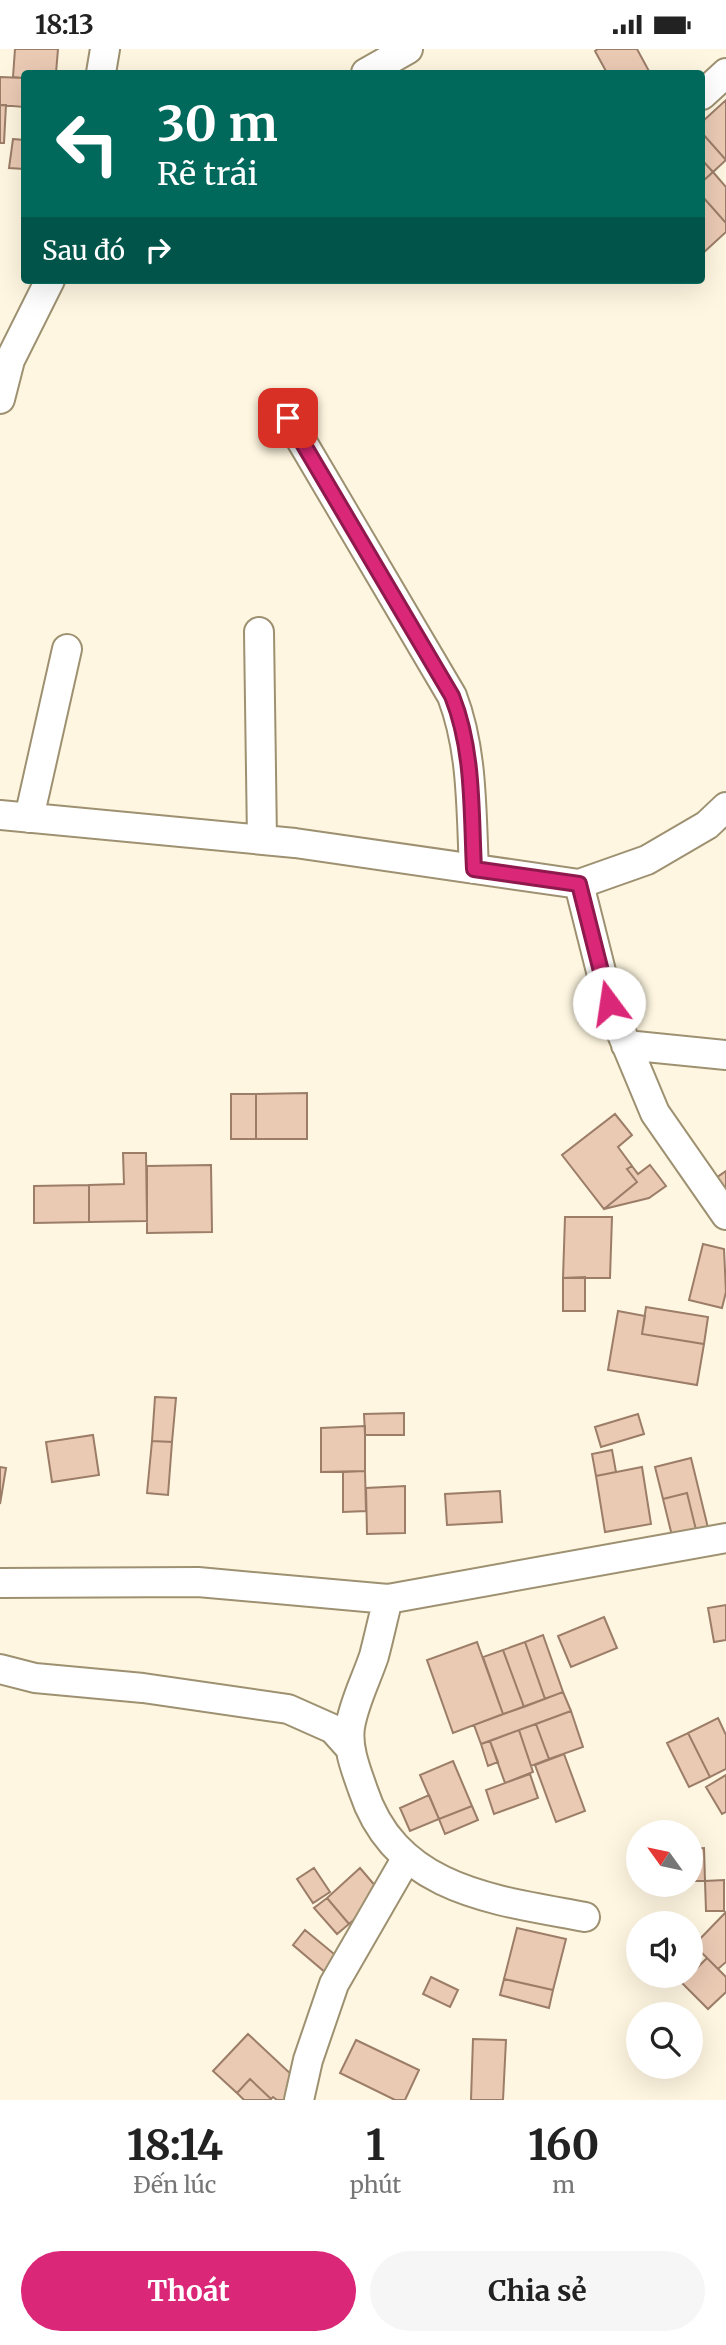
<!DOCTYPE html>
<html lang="vi">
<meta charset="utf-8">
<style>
:root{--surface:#fff;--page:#f6f6f6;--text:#222;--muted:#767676;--accent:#db2777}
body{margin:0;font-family:Merriweather,serif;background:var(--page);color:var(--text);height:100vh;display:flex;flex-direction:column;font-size:26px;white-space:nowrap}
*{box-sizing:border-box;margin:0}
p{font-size:23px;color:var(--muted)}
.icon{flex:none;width:38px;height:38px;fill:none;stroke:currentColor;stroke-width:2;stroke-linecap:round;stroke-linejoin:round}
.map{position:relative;height:2051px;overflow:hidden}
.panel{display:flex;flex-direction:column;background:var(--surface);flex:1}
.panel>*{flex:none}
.hud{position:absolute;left:21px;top:21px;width:684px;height:214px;border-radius:7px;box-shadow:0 7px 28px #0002;background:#00695c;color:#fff;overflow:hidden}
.needle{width:46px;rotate:303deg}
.controls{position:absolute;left:626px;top:1771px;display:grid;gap:14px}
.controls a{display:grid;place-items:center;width:77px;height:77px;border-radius:50%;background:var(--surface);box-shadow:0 7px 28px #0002;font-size:35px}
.pin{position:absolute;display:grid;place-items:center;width:60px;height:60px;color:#fff;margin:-30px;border-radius:14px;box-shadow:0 4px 10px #0006}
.me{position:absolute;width:77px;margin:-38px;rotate:346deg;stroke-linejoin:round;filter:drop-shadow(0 0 5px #0008)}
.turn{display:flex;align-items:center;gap:24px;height:147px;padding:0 21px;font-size:32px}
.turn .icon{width:91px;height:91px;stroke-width:2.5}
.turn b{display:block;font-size:49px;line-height:60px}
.then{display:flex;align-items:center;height:66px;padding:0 21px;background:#0003;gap:14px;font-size:26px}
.eta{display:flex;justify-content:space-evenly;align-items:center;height:119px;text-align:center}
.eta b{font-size:42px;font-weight:700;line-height:49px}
.cta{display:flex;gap:14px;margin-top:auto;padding:14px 21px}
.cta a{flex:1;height:80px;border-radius:42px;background:var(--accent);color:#fff;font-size:28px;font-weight:700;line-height:80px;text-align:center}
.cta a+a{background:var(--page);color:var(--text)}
.status{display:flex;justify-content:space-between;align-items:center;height:49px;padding:0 35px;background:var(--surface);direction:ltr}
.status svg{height:19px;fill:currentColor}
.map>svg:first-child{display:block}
</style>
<div class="status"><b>18:13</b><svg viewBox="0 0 49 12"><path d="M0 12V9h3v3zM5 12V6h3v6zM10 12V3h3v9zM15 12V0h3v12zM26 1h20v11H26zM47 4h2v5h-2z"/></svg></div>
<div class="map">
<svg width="726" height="2051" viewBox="0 0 726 2051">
<rect width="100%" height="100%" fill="#fef6e0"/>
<path fill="#ebcab4" stroke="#9b7d68" stroke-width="2" d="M15,0H58L56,24H24V29L13,28Z
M598,0H637L650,24H607L595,2Z
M0,28L24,29V58L0,56Z
M726,51V111L702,84V73Z
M0,56H6L4,94H0Z
M702,84L726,111L713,123L702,111Z
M13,90L24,91V120L9,119Z
M702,111L713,123L702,133Z
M713,123L726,138V174L702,147V133Z
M702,147L726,174V183L702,205Z
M307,1044V1090H256V1045Z
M231,1045H256V1090H231Z
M615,1065L632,1086L618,1098L632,1117L627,1120L637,1133L604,1160L562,1106Z
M123,1104H146L147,1172L89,1173V1136L124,1135Z
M211,1116L212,1183L147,1184V1117Z
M650,1116L666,1137L649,1149L604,1160L637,1133L627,1120L632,1117L638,1125Z
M726,1122V1155L710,1133Z
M89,1136V1173L34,1174V1137Z
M565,1168H612L610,1229H563Z
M703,1195L724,1200L726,1243L722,1259L689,1251Z
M585,1228V1262H563V1229Z
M646,1258L708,1268L704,1295L642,1285Z
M618,1262L645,1267L642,1285L704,1295L697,1336L608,1321Z
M155,1348L176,1349L172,1393L152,1392Z
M404,1364V1386H365L364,1365Z
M638,1365L644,1385L601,1398L595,1378Z
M365,1377V1422L321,1423V1379Z
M93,1386L99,1426L52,1433L46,1393Z
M152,1392L172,1393L168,1446L147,1444Z
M612,1401L616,1423L596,1427L592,1405Z
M691,1409L710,1487L698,1489L687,1444L663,1450L655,1418Z
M0,1418L6,1419L0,1455Z
M642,1418L651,1475L605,1483L596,1427Z
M365,1422L366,1462L343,1463V1423Z
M405,1437V1484L367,1485L366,1439Z
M500,1442L502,1473L447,1476L445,1445Z
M687,1444L698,1489L674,1495L663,1450Z
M726,1556V1591L714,1593L708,1559Z
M604,1568L617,1599L571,1618L558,1587Z
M543,1586L563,1643L545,1650L525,1593Z
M477,1593L503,1665L453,1684L427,1611Z
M525,1593L545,1650L524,1658L503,1601Z
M503,1601L524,1658L503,1665L483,1608Z
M563,1643L571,1662L481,1695L474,1676Z
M571,1662L583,1698L549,1710L536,1675Z
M718,1669L726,1686V1720L710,1728L688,1684Z
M536,1675L549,1710L531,1717L519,1681Z
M519,1681L533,1723L505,1734L490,1692Z
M688,1684L710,1728L689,1738L667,1694Z
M490,1692L498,1713L488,1717L481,1695Z
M564,1705L585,1762L556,1773L535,1716Z
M453,1712L472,1757L439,1770L420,1726Z
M530,1725L538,1749L494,1765L486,1741Z
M726,1726V1763L722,1765L706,1738Z
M429,1746L439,1770L410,1782L400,1759Z
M472,1757L478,1771L445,1785L439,1770Z
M704,1799L705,1832H691V1800Z
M314,1819L330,1843L313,1854L297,1830Z
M360,1819L383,1846L349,1875L327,1849Z
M724,1831V1862H706L705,1832Z
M327,1849L349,1875L337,1885L314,1859Z
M726,1863V1913L718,1920L694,1896Z
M517,1879L566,1890L553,1941L504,1930Z
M305,1881L339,1909L326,1924L293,1896Z
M707,1909L726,1928V1943L708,1960L682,1934Z
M431,1928L458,1941L450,1958L423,1945Z
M504,1930L553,1941L549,1959L500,1946Z
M248,1985L293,2027L288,2033L299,2044L293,2051H277L273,2048L271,2050L250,2030L237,2044L213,2022Z
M473,1990L506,1991L503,2051H471Z
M356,1991L419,2021L405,2051H395L340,2024Z
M250,2030L271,2050V2051H244L237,2044Z"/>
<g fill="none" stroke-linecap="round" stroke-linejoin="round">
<g stroke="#9e9171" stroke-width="32">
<path id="street" d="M101,24L105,0
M366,24L408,0
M702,46L726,24
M0,350L10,311L50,231
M288,369L452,647C473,702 471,761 474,820
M259,583L262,791
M0,766L295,794L579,835L647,811L707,776L726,758
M29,769L67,600
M579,835L609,954L655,1064L726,1166
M626,996L726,1006
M0,1534L198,1533L388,1550L726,1489
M388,1550C383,1569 379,1588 374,1607C366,1631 354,1653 350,1678C347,1699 356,1721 363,1741C396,1842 495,1851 585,1868
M0,1620L35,1629L143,1639L288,1660L333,1680L350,1699
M299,2051L308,2011L334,1935L406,1810"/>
</g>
<use href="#street" stroke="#fff" stroke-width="28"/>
</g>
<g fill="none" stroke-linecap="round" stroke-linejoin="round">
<g stroke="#8e194d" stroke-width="18">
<path id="route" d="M288,369L452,647C474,702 471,762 474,820L579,835L609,954"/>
</g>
<use href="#route" stroke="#db2777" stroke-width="12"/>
</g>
</svg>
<div class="controls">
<a><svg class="needle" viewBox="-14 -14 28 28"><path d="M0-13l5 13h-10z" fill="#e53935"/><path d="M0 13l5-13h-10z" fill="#767676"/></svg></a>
<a><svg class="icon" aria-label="sound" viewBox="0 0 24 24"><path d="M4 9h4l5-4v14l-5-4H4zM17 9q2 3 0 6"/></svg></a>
<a><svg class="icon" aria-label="search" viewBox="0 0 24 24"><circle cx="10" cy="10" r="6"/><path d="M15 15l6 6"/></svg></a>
</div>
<div class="pin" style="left:288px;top:369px;background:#d93025"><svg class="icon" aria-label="arrive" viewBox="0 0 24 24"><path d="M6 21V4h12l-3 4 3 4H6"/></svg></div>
<svg class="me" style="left:609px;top:954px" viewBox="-20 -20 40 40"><circle r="19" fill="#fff"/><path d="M0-13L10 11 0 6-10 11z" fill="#db2777"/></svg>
<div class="hud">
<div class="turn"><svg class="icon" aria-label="left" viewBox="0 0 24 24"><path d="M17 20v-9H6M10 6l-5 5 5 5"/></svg><div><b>30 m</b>Rẽ trái</div></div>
<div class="then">Sau đó<svg class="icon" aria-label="right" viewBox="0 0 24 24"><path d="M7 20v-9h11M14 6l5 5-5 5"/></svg></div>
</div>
</div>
<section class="panel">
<div class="eta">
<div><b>18:14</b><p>Đến lúc</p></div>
<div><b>1</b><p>phút</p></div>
<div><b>160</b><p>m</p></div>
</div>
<div class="cta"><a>Thoát</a><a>Chia sẻ</a></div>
</section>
